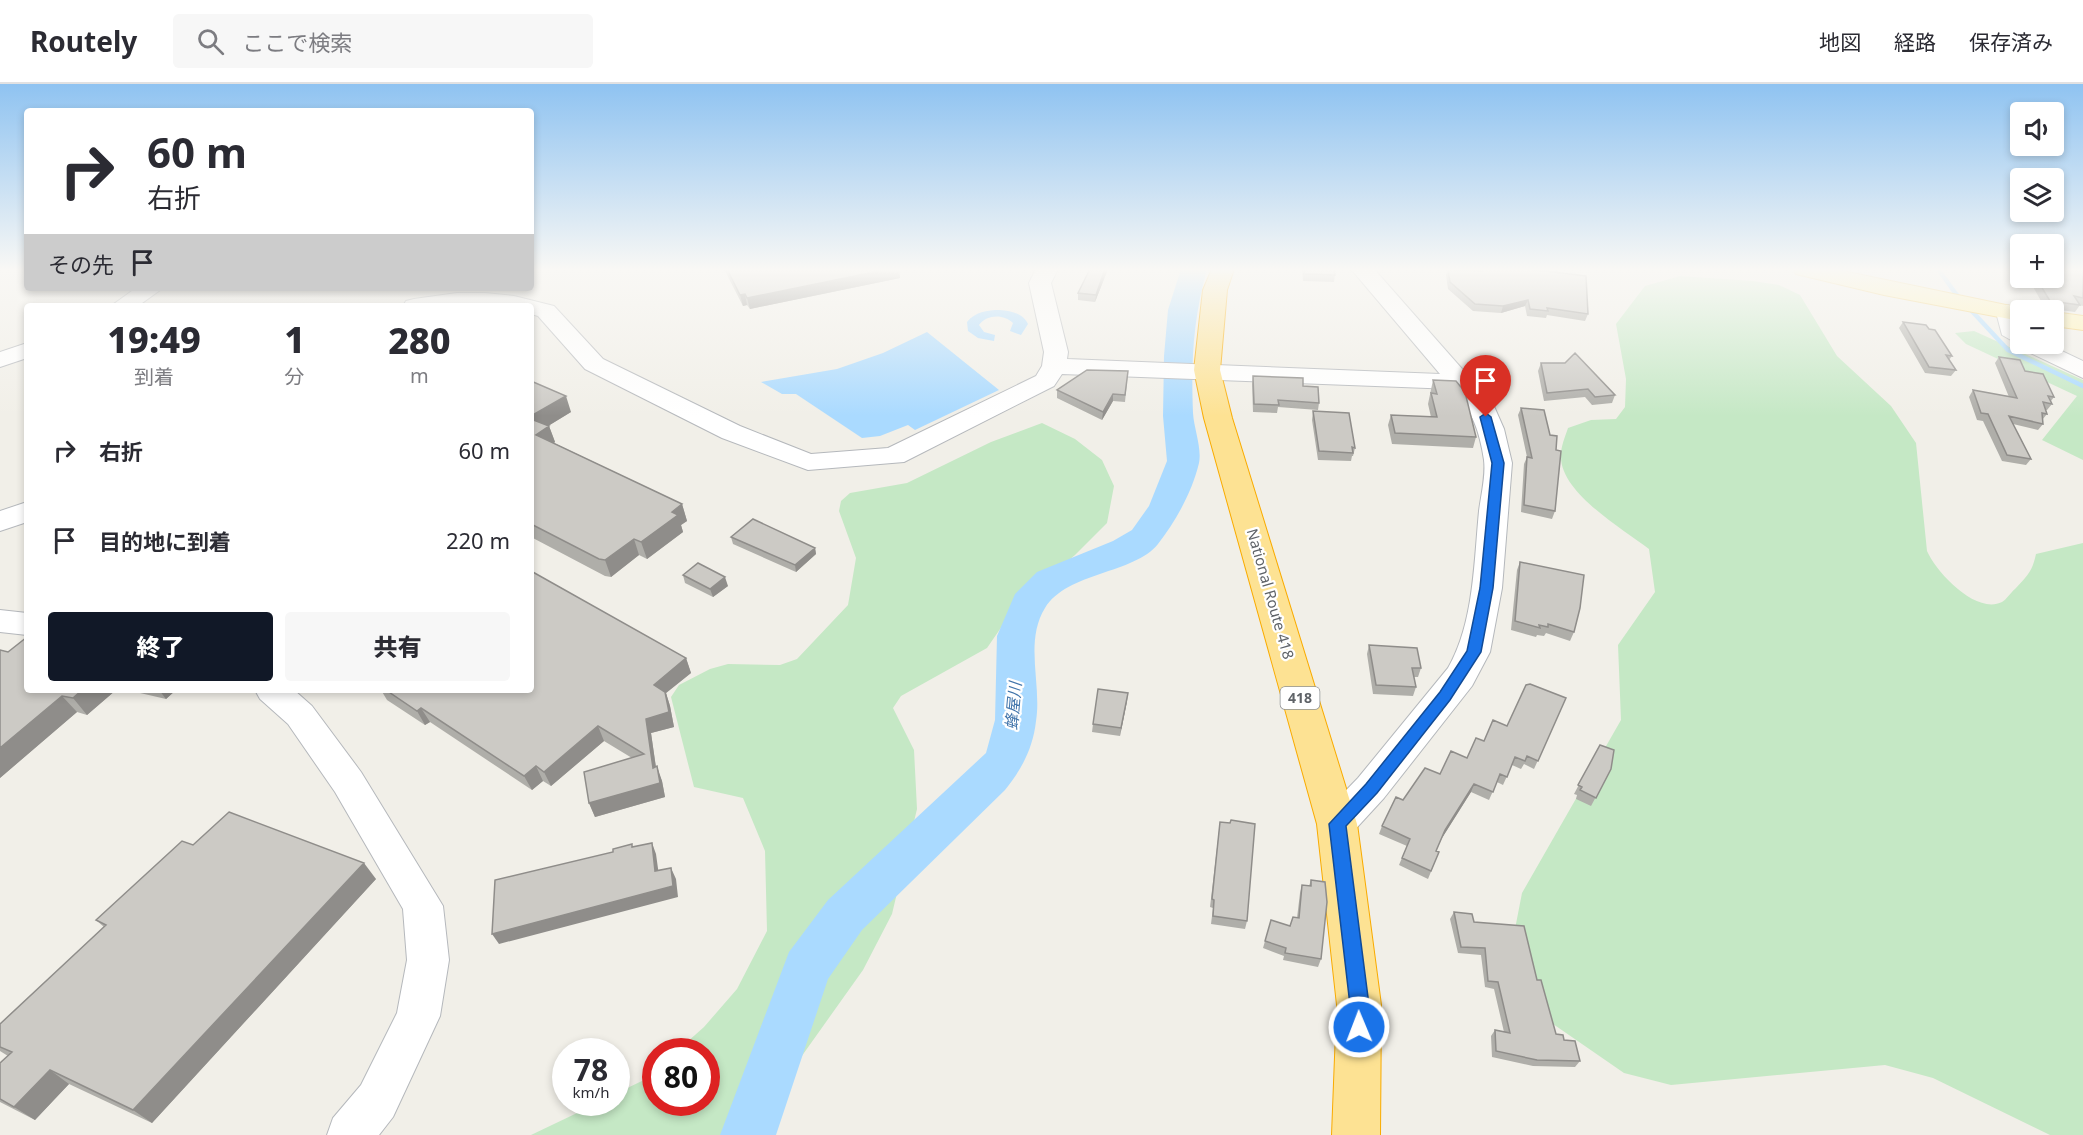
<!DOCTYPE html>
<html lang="ja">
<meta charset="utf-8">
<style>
:root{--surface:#fff;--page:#f7f7f7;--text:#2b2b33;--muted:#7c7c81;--line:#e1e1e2;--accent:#111827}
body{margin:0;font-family:"Noto Sans","Noto Sans JP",sans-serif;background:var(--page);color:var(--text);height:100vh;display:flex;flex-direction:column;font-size:22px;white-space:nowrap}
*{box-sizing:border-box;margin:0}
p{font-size:20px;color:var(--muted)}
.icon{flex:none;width:33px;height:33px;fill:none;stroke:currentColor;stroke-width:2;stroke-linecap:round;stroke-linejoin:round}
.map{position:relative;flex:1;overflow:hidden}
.drawer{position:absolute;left:24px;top:219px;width:510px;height:390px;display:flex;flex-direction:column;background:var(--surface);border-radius:6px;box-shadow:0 3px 9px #0003}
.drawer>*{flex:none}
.top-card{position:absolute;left:24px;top:24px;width:510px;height:183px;border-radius:6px;box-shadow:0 3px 9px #0003;background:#fff;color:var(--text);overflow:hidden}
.fabs{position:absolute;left:2010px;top:18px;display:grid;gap:12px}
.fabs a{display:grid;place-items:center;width:54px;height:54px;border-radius:6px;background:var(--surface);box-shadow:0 3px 9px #0003;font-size:30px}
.speed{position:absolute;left:552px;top:954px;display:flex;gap:12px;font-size:30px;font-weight:700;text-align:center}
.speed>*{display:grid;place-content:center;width:78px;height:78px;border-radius:50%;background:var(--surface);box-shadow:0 3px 9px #0003;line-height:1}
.speed small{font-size:15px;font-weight:400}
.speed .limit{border:9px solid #d22;background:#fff;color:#111}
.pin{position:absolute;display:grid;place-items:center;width:51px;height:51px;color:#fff;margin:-62px -26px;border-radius:50% 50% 50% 0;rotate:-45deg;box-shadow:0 0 6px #0007}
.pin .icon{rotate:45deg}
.me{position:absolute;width:66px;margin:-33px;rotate:359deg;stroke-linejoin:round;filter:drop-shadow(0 0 4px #0008)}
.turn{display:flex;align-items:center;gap:21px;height:126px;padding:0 24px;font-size:27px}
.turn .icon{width:78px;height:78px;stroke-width:2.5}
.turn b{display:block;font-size:42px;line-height:51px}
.then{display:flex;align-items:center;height:57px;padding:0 24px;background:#0003;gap:12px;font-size:22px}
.eta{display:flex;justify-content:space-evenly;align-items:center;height:102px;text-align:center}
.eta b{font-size:36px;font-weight:800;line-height:42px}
.primary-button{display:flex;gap:12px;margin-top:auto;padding:12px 24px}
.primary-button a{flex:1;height:69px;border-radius:6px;background:var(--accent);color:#fff;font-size:24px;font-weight:800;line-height:69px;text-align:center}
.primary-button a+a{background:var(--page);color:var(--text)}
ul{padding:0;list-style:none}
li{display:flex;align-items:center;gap:18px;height:90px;padding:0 24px}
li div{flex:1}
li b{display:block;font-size:22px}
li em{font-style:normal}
header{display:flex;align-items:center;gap:36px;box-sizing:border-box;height:84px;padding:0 30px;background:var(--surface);border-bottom:2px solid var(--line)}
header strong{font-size:28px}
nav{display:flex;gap:33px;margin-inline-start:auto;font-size:21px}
.search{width:420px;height:54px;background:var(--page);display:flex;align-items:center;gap:15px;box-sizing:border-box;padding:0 21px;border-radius:6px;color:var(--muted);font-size:22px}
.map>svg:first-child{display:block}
</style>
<header>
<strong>Routely</strong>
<div class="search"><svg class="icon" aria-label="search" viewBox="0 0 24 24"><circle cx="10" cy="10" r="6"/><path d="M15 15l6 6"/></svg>ここで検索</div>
<nav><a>地図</a><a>経路</a><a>保存済み</a></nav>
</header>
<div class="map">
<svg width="2083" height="1051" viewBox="0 0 2083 1051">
<rect width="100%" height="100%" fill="#f1efe8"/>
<path fill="#c5e8c5" d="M1680,192L1753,197L1779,201L1800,211L1837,272L1891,322L1916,359L1927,467C1936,488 1976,531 2002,518C2007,515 2011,508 2015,505C2028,491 2032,488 2036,470L2083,459V1051H2050L1933,994L1885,981L1671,1001L1624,989L1540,931L1515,845L1522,809L1621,636L1618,561L1655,508L1649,465C1623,445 1559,408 1561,371C1561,362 1565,353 1568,344L1591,336L1616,335L1625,323L1626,295L1616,240L1645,202Z
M1974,247L2083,296V376L2042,356L2077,312L1966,260L1955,249Z
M1042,339L1075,355L1102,376L1114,402L1107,439L1075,471L1018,519L987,564L901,612L893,624L914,666L917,725L892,830L863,886L794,983L763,1051H531L598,1019L616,1018L617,1009L646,995L655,986L656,1018H706V968L677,967L704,943L737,905L767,847L765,767L743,714L694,703L671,613L679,601L710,585L728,580L780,581L797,575L848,521L856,474L839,427L841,417L850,409L907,399L991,358Z"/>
<path fill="#aadaff" d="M1000,226C1011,227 1023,229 1028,240L1021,251L1010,247L1013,239C1004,230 987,230 979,241L984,248L995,251L994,257L978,254L968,247L967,238C975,228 987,226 1000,226Z
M927,248L999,306L915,346L908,341L880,352L862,354L796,310H782L761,298L837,285L883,269Z"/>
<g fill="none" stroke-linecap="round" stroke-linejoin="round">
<path stroke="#aadaff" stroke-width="4.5" d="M1938,185L1956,210L2008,266L2083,302"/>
<path fill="#aadaff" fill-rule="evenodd" d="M1181,185H1207C1193,236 1191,277 1193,329C1194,345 1202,364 1199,379C1192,408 1176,437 1158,460C1134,490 1067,488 1045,524C1024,558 1042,601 1036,637C1033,664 1022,685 1005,706L862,846L828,895L776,1051H720L789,868L828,816L986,669L995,636L997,552L1015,510L1037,488L1113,457L1132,446L1149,422L1167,377L1163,332L1164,272L1168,226Z"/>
<g stroke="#b5b8bc" stroke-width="2">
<path id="minor" d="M1036,185H1058L1051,199L1068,268L1067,275L1440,290L1351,185H1374L1493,320L1504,345L1512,379L1502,504L1490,568L1472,602L1384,714L1350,751L1337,756L1324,751L1318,740L1324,729L1358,694L1448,584C1474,539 1474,478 1479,427C1481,411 1486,392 1484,376C1480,348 1472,327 1454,305L1062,290L1054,302L904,378L808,386L722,354L585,285L538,232L531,230V222H403L406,217L414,215L457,209H485L514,212L554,222L603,275L740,342L811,370L888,364L1036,292L1042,282L1044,268L1029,199Z
M136,204H163L138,222H111Z
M2007,221L2015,223L2020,239V260H2047L2083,277V294L2022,265L2018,260L2002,251L1996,228L1999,223Z
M27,259V274L0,283V268Z
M27,418V438L0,447V427Z
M0,526L27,529V551L0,548Z
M255,606H294L312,622L361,688L443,822L449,876L440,932L393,1033L379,1051H327L333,1034L361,1001L397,929L407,876L403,825L335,708L288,640L260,615Z"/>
</g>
<g stroke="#f2c960" stroke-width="2">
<path id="major" d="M1793,185H1833L2030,226H2020V237L1884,211L1796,190Z
M2054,228L2083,232V246L2054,242Z"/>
</g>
<g stroke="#f9ab00" stroke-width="2">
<path id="highway" d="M1212,185H1234L1227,206L1220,286L1232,334L1357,740L1381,921L1380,1051H1332L1337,921L1317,740L1204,334L1194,286L1203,206Z"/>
</g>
<use href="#minor" fill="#fff" fill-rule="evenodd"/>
<use href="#major" fill="#fff2af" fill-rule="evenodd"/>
<use href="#highway" fill="#fde293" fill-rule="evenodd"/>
</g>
<path fill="#afaea9" d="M724,185H899L900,194L750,225L747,221L743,222Z
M1090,185H1108L1095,218L1078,216V209Z
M1302,185H1334L1335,191L1334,198L1303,197Z
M1447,185L1480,187L1479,185H1529L1588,230L1585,237L1547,231L1546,234L1527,232L1525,222L1501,229L1473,227L1448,205L1446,191Z
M2001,185H2020V190Z
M2083,185V222L2080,221L2075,228L2045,224L2028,194H2054Z
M1903,238L1929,245L1952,272L1949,276L1956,286L1951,292L1925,289L1899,244Z
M1999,273L2025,287L2054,313L2051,317L2052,320L2047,326H2045L2047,330L2042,336L2043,340L2038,346L2013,340L2031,375L2026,381L2002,377L1983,337L1977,336L1969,313L1973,306L2009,313L1995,279Z
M1541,279L1615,311L1612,319L1592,321L1585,313L1544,317L1538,287Z
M1128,287L1125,318L1113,317L1102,336L1057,314V306Z
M1253,292L1303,302L1319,319L1318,326L1278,323L1277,329L1253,328L1252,300Z
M1433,296L1476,353L1473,364L1392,360L1388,341L1391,331L1431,333L1428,320Z
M531,297L571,328L548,342H549L555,358L554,359L682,420L687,437L681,441L683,448L647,475L639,471L611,493L605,492L531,453Z
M1521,324L1550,351L1556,366L1555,427L1552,435L1521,428L1524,380L1527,373L1518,331Z
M1313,327L1355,364L1353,372H1352L1351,377L1318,376L1312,336Z
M731,453L815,464L816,470L796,488L733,460Z
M1520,478L1574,548L1570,557L1546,549L1544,552L1537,551L1536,553L1511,546L1517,486Z
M683,491L728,502L713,513L685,499Z
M1369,561L1421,584L1418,593H1414L1416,603L1413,612L1373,610L1367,570Z
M0,566L8,568L27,606H116L87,631L77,628L0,694Z
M686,574L691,589L666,609L670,622L674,643L651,649L656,683L662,697L665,713L595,733L589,719L632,674L604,657L551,702L543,697L532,706L430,638L425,641L387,616L381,606H531Z
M127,606H176L166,615Z
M1566,614L1534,685L1524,680L1521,685L1512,681L1503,701L1497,698L1489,716L1471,708L1442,754L1436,767L1439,768L1428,795L1399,781L1407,762L1379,750L1382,742L1403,716L1440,690L1467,674L1484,657L1507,642Z
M1127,617L1120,652L1092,648L1093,640Z
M1600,661L1611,685L1591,722L1576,715L1577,711L1574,710Z
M1220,738L1247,837L1245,845L1211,840L1213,824L1210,823Z
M193,761L376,795L152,1039L69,1000L35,1036L0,1018V980L8,972L0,967V940L104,843L96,836Z
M1311,796L1321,875L1318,883L1283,876L1284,872L1263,864L1271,836L1290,842L1297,834L1300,809L1302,801L1309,802Z
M1454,828L1474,838L1537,896L1556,950L1564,956L1580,977L1575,983L1533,982L1492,973L1491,952L1495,946L1504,948L1494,905L1485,903L1481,871L1458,869L1450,835Z"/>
<path fill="#8f8d8a" d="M889,185H899L900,194L750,225L747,214Z
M1105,185H1108L1095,218L1096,211Z
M745,210L747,221L743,222L740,211Z
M1528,216L1525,222L1501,229L1503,222Z
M1113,310V317L1102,336L1103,328Z
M566,312L571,328L535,350L531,339V332Z
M549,342L555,358L542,367L536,351Z
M682,420L687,437L681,441L683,448L647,475L641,458L672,428Z
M634,455L639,471L611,493L605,476Z
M815,464L816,470L796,488L795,481Z
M725,493L728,502L713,513L710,505Z
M686,574L691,589L666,609L670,622L674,643L651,649L658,698L653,684L646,635L654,601Z
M82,606H116L87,631L73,614Z
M159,606H176L166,615Z
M1128,609L1127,617L1120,652L1121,644Z
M62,612L77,628L0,694V664Z
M421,624L430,638L425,641L417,627Z
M598,642L604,657L551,702L544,688Z
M536,682L543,697L532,706L524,692Z
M657,682L662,697L665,713L595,733L589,719Z
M1474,700L1471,708L1442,754L1445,746Z
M652,759L656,770L660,799L655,787Z
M364,779L376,795L152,1039L133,1026Z
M671,784L676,795L678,813L499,860L492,850Z
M50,986L69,1000L35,1036L14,1023Z"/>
<path fill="#cccac5" stroke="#8f8d8a" stroke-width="1.5" d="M727,185H889L747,214L745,210L740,211Z
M1090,185H1105L1096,211L1078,209Z
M1304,185H1334L1335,191L1304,190Z
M1448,185L1483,187L1482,185H1529L1586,192L1588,230L1547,224L1548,227L1530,225L1528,216L1503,222L1475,220L1450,198Z
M2054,185H2083V214L2074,212L2080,221L2050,217L2036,194H2054Z
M1903,238L1926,241L1929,245L1935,246L1952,272L1946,271L1956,286L1929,283Z
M1575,269L1615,311L1595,313L1588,305L1547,309L1541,279H1565Z
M1999,273L2020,276L2025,287L2043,290L2054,313L2048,312L2052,320L2043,318L2047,330L2042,329L2043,340L2009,332L2031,375L2007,371L1988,330L1981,329L1973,306L2017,314Z
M1087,286L1128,287L1125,311L1113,310L1103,328L1057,306Z
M1253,292L1303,294V302L1318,303L1319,319L1278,316L1279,321L1254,320Z
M1433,296L1456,297L1465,308L1476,353L1395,349L1391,331L1437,333L1431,309L1437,310Z
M531,297L566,312L531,332Z
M1521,324L1544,326L1550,351L1557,352L1556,366L1561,367L1555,427L1524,421L1527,373L1532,374Z
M1313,327L1349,329L1355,364L1352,363L1353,369L1319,367Z
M531,335L549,342L536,351L682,420L672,428L678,431L641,458L634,455L605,476L599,475L531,440Z
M753,435L815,464L795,481L731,453Z
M1520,478L1584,491L1580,524L1574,548L1548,540V543L1539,541L1540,544L1515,537Z
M698,479L725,493L710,505L683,491Z
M531,487L686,574L654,601L665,608L669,628L646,635L653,684L657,682L660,699L589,719L584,688L644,670L598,642L544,688L536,682L524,692L421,624L417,627L386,606H531Z
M27,553V606H82L73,614L62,612L0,664V566L8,568Z
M1369,561L1417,564L1421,584H1412L1416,603L1376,601Z
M1530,600L1566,614L1538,677L1527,672L1525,677L1515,673L1507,693L1500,690L1493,708L1474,700L1445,746L1436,767L1439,768L1431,787L1402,774L1410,755L1382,742L1396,713L1403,716L1425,684L1440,690L1451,667L1467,674L1476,654L1484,657L1493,636L1507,642L1526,601Z
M1098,605L1128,609L1121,644L1093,640Z
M1600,661L1614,666L1611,685L1596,714L1580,706L1582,703L1578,701Z
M229,728L364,779L133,1026L50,986L14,1023L0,1015V979L12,968L0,963V940L106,841L96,836L182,757L193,761Z
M1231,736L1255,740L1247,837L1213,832L1214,816L1212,815L1220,738L1230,739Z
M652,759L655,787L671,784L673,802L492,850L495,796L613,768V765L632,760V763Z
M1311,796L1325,798L1327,818L1321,875L1285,869L1286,864L1265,857L1271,836L1290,842L1293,833L1299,834L1302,801L1311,802Z
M1454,828L1472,830L1474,838L1524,842L1537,896H1541L1556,950L1563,951L1564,956L1575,957L1580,977L1537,976L1496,967L1495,946L1510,949L1498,898L1488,897L1485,864L1461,863Z"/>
<linearGradient id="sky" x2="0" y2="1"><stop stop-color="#8fc3f1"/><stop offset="0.56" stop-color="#f9f8f5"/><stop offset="1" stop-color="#f9f8f5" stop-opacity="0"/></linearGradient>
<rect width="2083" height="332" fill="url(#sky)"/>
<path fill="#1a73e8" stroke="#114b97" stroke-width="1.5" d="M1486,329L1491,333L1504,379L1493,504L1481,568L1450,616L1377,709L1346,742L1369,921L1365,949L1359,952L1352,949L1349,943L1350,921L1329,740L1366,700L1440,608L1467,567L1480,504L1492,379L1480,333Z"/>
<g text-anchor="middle" stroke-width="4.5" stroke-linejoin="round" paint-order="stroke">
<rect fill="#fff" stroke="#8f9295" stroke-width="1.5" x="1280.5" y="603" width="39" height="22" rx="4.5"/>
<g font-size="14" font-weight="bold" fill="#5f6368">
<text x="1300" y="619">418</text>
</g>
<g font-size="15" fill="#5f6368" stroke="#fff">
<text transform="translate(1270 510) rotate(74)" y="5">National Route 418</text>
</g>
<g font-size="16" font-style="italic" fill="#4174aa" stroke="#fff">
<text transform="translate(1013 622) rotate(-85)" y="6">蜂屋川</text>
</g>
</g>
</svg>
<div class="fabs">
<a><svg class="icon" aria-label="sound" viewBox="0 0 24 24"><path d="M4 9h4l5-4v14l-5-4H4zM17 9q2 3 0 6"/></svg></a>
<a><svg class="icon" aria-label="layers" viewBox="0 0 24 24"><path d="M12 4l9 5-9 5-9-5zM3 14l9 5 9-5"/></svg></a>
<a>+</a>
<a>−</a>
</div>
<div class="speed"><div>78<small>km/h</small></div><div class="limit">80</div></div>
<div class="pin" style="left:1486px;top:333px;background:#d93025"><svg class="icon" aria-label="arrive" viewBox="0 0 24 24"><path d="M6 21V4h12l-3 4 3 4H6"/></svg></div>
<svg class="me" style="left:1359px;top:943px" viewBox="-20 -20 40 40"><circle r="17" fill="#1a73e8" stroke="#fff" stroke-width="3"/><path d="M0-11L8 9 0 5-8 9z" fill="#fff"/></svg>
<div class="top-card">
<div class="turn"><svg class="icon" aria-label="right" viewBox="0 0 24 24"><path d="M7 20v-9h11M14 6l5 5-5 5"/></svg><div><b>60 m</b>右折</div></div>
<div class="then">その先<svg class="icon" aria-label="arrive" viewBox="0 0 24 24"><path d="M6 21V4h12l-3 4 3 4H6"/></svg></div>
</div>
<section class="drawer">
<div class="eta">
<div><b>19:49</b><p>到着</p></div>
<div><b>1</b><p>分</p></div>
<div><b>280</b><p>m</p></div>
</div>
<ul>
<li><svg class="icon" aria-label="right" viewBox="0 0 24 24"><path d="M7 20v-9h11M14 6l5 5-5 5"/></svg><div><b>右折</b></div><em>60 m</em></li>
<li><svg class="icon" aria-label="arrive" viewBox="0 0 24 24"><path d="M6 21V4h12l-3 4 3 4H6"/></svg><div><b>目的地に到着</b></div><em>220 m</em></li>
</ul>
<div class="primary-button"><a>終了</a><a>共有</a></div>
</section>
</div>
